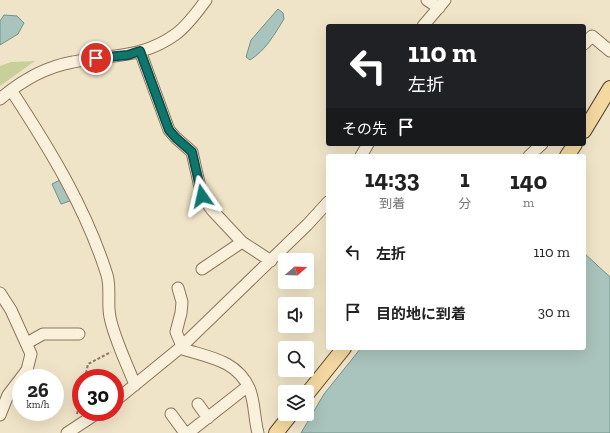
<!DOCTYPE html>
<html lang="ja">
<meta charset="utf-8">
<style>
:root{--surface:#fff;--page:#f6f6f6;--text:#222;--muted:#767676}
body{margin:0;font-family:"Zilla Slab","Noto Sans JP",serif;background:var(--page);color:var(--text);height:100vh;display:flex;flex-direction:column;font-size:15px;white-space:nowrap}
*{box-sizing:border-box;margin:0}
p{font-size:13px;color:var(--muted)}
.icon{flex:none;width:22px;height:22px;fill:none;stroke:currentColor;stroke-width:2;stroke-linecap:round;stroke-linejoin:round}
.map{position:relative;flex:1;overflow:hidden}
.drawer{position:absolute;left:326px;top:154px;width:260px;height:196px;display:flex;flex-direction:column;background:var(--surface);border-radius:4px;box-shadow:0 4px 16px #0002}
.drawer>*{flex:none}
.top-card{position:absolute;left:326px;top:24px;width:260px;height:122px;border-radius:4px;box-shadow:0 4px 16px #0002;background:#202124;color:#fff;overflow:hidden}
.needle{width:26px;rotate:71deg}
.tools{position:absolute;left:278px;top:253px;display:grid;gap:8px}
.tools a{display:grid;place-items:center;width:36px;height:36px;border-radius:4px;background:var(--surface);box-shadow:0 4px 16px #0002;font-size:20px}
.speed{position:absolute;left:12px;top:369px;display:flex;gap:8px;font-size:20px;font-weight:700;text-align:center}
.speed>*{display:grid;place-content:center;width:52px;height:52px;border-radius:50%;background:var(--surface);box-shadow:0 4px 16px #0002;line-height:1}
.speed small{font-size:10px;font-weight:400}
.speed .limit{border:6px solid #d22;background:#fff;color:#111}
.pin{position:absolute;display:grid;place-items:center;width:34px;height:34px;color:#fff;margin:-17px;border:2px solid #fff;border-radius:50%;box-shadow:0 1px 4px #0007}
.me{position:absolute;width:44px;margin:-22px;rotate:349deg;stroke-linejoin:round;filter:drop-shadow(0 0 3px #0008)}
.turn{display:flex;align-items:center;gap:14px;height:84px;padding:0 16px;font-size:18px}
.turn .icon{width:52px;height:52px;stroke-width:2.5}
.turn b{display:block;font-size:28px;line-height:34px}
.then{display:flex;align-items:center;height:38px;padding:0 16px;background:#0003;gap:8px;font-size:15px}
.eta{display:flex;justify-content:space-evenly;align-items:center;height:68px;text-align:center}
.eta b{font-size:24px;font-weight:700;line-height:28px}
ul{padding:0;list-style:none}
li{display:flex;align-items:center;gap:12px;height:60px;padding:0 16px}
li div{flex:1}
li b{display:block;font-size:15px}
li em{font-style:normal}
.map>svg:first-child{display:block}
</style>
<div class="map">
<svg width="610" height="433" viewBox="0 0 610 433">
<rect width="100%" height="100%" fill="#f0e4c8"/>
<path fill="#c9cf9b" d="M35,61L0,86V66L11,62Z"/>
<path fill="#a9c4bc" stroke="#6f938a" d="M278,9L283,13L284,19C274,35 266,50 250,60L246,57L251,40Z
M4,15L17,16L24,23L18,34L0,45V21Z
M62,179L73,200L61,204L52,184Z
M584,253L610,277V433H301L324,394L361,348H584Z"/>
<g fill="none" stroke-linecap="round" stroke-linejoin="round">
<g stroke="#8d765c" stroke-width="13">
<path id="minor" d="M427,0L439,8
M423,26L445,0
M584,44L592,36L610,51
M140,51L169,130L176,138L192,152L202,196L212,210L242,242L271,261
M11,90C49,148 86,208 107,275C111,288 107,303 110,317C114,338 127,364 135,385
M0,99C21,81 45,67 73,62C111,54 142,59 176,34C188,25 197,12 206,0
M361,156L368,144
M529,156L542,144
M202,269L242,242
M178,288L182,302L181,313L176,332L182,346
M0,293L11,310L31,354L27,370L21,378
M27,343L43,334H79
M180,348C206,357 236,359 249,388C255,401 254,419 258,433
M115,401L180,348L308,224L328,202
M198,404L208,418
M171,414L185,433
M0,415L8,395L21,378
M67,433L99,412
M188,433L248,386"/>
</g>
<g stroke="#5b4430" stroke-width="16">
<path id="major" d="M584,131L610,88
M567,156L575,144
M307,394L344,348
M276,433L291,414"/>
</g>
<path stroke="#8d765c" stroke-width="2" stroke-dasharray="3 2" stroke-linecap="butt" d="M85,378L88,364L111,352
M77,414L81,399"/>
<use href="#minor" stroke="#faf1dc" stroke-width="11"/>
<use href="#major" stroke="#f3d9a0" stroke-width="14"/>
</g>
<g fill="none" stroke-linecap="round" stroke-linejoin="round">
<g stroke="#0a4d48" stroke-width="10">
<path id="route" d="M96,58L128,55L140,51L169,130L176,138L192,152L202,196"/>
</g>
<use href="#route" stroke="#0f766e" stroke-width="7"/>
</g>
</svg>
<div class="tools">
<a><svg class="needle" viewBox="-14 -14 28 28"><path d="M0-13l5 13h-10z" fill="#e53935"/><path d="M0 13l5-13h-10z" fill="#767676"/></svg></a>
<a><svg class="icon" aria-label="sound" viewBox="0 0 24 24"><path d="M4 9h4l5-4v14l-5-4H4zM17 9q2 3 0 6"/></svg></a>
<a><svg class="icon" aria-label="search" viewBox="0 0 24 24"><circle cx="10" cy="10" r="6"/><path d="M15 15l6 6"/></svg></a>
<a><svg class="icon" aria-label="layers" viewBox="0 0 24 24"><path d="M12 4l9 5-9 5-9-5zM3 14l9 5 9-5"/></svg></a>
</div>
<div class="speed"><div>26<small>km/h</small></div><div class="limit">30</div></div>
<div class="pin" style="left:96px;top:58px;background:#d93025"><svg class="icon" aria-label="arrive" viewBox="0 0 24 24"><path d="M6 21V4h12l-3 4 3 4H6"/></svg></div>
<svg class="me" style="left:202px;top:196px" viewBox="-20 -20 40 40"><path d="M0-17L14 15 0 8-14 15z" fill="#0f766e" stroke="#fff" stroke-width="4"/></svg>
<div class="top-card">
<div class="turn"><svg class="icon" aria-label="left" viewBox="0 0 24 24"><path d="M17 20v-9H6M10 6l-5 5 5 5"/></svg><div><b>110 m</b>左折</div></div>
<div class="then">その先<svg class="icon" aria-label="arrive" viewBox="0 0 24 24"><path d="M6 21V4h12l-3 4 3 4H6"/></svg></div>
</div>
<section class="drawer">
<div class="eta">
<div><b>14:33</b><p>到着</p></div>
<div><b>1</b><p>分</p></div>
<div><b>140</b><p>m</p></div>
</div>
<ul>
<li><svg class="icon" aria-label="left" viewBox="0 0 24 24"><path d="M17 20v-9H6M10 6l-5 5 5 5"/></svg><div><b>左折</b></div><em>110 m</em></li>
<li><svg class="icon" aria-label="arrive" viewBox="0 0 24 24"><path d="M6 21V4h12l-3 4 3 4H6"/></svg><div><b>目的地に到着</b></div><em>30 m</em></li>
</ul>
</section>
</div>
